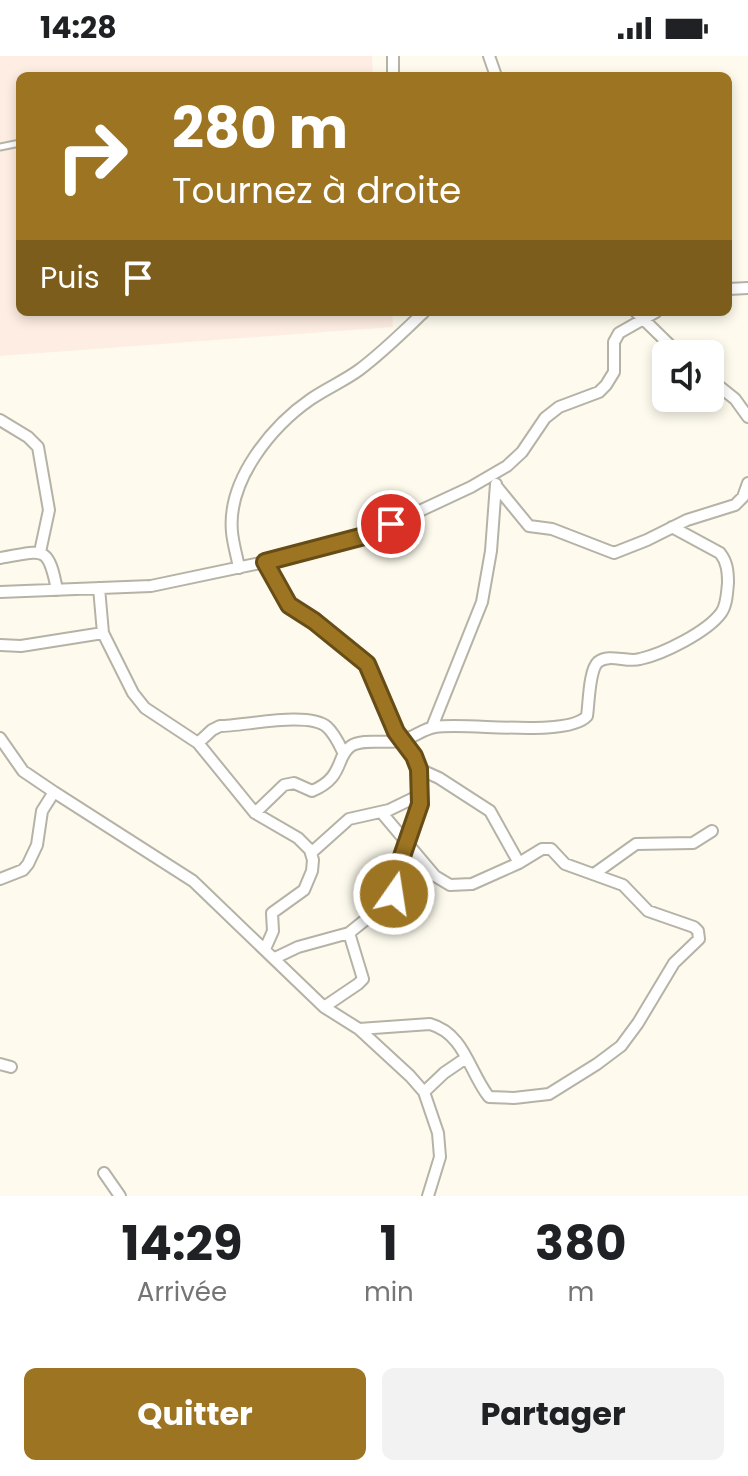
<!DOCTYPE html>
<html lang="fr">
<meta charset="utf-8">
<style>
:root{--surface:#fff;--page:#f2f2f2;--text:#202124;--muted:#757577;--accent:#9d7522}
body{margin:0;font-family:Poppins,sans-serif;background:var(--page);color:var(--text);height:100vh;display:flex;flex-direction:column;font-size:30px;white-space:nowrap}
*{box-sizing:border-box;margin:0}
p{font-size:26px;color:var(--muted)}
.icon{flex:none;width:44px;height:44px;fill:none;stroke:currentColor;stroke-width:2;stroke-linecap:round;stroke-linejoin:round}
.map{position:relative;height:1140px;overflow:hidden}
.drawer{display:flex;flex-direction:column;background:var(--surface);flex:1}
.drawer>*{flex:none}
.banner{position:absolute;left:16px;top:16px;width:716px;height:244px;border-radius:12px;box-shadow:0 4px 12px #0003;background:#9d7522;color:#fff;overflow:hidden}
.tools{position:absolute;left:652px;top:284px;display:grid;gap:16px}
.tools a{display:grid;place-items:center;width:72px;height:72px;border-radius:12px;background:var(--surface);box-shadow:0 4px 12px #0003;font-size:40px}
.pin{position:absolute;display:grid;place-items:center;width:68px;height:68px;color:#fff;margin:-34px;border:4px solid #fff;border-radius:50%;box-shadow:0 2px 8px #0007}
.me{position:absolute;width:88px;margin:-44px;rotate:13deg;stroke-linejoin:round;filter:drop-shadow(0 0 6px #0008)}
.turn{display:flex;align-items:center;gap:28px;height:168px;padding:0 24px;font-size:36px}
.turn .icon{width:104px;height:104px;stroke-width:2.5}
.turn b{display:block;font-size:56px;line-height:68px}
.then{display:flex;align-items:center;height:76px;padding:0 24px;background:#0003;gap:16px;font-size:30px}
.eta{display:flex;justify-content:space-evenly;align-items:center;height:136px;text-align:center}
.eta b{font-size:48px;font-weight:700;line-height:56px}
.action{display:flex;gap:16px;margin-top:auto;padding:16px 24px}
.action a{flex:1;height:92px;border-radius:12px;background:var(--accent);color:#fff;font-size:32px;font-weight:700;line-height:92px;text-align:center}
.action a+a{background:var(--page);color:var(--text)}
.status{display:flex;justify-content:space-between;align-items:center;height:56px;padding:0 40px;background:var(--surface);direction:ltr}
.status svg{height:22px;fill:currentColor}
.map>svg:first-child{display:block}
</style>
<div class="status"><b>14:28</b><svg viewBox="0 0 49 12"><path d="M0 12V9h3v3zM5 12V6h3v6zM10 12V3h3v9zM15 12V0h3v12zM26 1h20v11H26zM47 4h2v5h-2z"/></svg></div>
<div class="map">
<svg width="748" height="1140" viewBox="0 0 748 1140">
<rect width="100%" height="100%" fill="#fefbee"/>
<path fill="#feede2" d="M0,0H372L373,20H20V256H392L393,271L0,300Z"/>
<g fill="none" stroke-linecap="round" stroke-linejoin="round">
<g stroke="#b5b2a6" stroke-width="9">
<path id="lane" d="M0,91L20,87"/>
</g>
<g stroke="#b5b2a6" stroke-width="14">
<path id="street" d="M489,0L496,20
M393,20V0
M728,233L748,232
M636,256L679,298
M710,323L735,343L748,361
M0,364L28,381L38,391L49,454L40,496
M497,431L529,470L552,473L614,497L647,484L687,464L735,449L743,441L748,427
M0,502C43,495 48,487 57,534
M265,506L289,549L360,601L372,616L396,676L414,700L419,713L422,738L390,844L349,877L298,891L275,902
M239,512C237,500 233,488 232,476C227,424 272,370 311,343C327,332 344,325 359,314C382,297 403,276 424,256
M99,532L103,577L133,637L145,652L198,687L255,757L298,782L310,794L313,804L312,815L304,834L272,857L273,875L265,893
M0,536L151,530L265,506L368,479L471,431L507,410L522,396L545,362L559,351L599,336L606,329L614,316V286L619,277L656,256
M0,589L21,590L103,577
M432,671L482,546L491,495L496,428
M0,682L23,715L54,736L42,755L37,789L28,808L23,814L0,823
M198,687L212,674L220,670C244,670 309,655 327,671C335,678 340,690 344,698
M419,713L439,722L490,755L519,807
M54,736L193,825L324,951L359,973L410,1020L424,1036L438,1077L440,1101L428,1140
M255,757L284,729L294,727L312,735C345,721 335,701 351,690C363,682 386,688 400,685C412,683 422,673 435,671C467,666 568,682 587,660C589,647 589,614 598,606C609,597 627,607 640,603C663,598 707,576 721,557C727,549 727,536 728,527C728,515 727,506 720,497L672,471
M311,797L349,763L389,754L422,738
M594,818L636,788L693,787L712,775
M324,951L358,928L363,923L349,877
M359,973L430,968C465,978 469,1016 489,1041L514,1042L549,1038L597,1008L621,990L638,967L674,907L699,883L698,875L694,871L648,855L623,829L565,808L551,793H542L519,807L472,828L450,829L435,820L381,756
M0,1008L11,1011
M424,1036L444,1017L466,1002
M104,1117L120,1140"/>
</g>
<use href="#lane" stroke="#fff" stroke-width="5"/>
<use href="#street" stroke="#fff" stroke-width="10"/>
</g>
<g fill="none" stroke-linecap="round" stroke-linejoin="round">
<g stroke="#664c16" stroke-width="20">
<path id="route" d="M391,468L368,479L265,506L289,549L314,565L367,608L396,676L414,700L419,713L420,748L400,806L394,838"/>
</g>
<use href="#route" stroke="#9d7522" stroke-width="14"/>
</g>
</svg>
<div class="tools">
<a><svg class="icon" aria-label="sound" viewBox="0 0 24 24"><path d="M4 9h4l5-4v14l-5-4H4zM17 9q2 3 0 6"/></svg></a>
</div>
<div class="pin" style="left:391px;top:468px;background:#d93025"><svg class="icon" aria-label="arrive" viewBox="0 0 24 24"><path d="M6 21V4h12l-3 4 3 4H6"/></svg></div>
<svg class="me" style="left:394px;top:838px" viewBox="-20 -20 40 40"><circle r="17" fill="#9d7522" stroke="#fff" stroke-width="3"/><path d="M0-11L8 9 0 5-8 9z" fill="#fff"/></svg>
<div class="banner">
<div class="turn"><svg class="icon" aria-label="right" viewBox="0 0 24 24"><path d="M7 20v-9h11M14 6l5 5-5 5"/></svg><div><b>280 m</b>Tournez à droite</div></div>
<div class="then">Puis<svg class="icon" aria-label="arrive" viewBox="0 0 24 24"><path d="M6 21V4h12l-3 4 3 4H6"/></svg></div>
</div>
</div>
<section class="drawer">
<div class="eta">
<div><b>14:29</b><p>Arrivée</p></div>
<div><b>1</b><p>min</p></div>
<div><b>380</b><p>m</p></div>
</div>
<div class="action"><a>Quitter</a><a>Partager</a></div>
</section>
